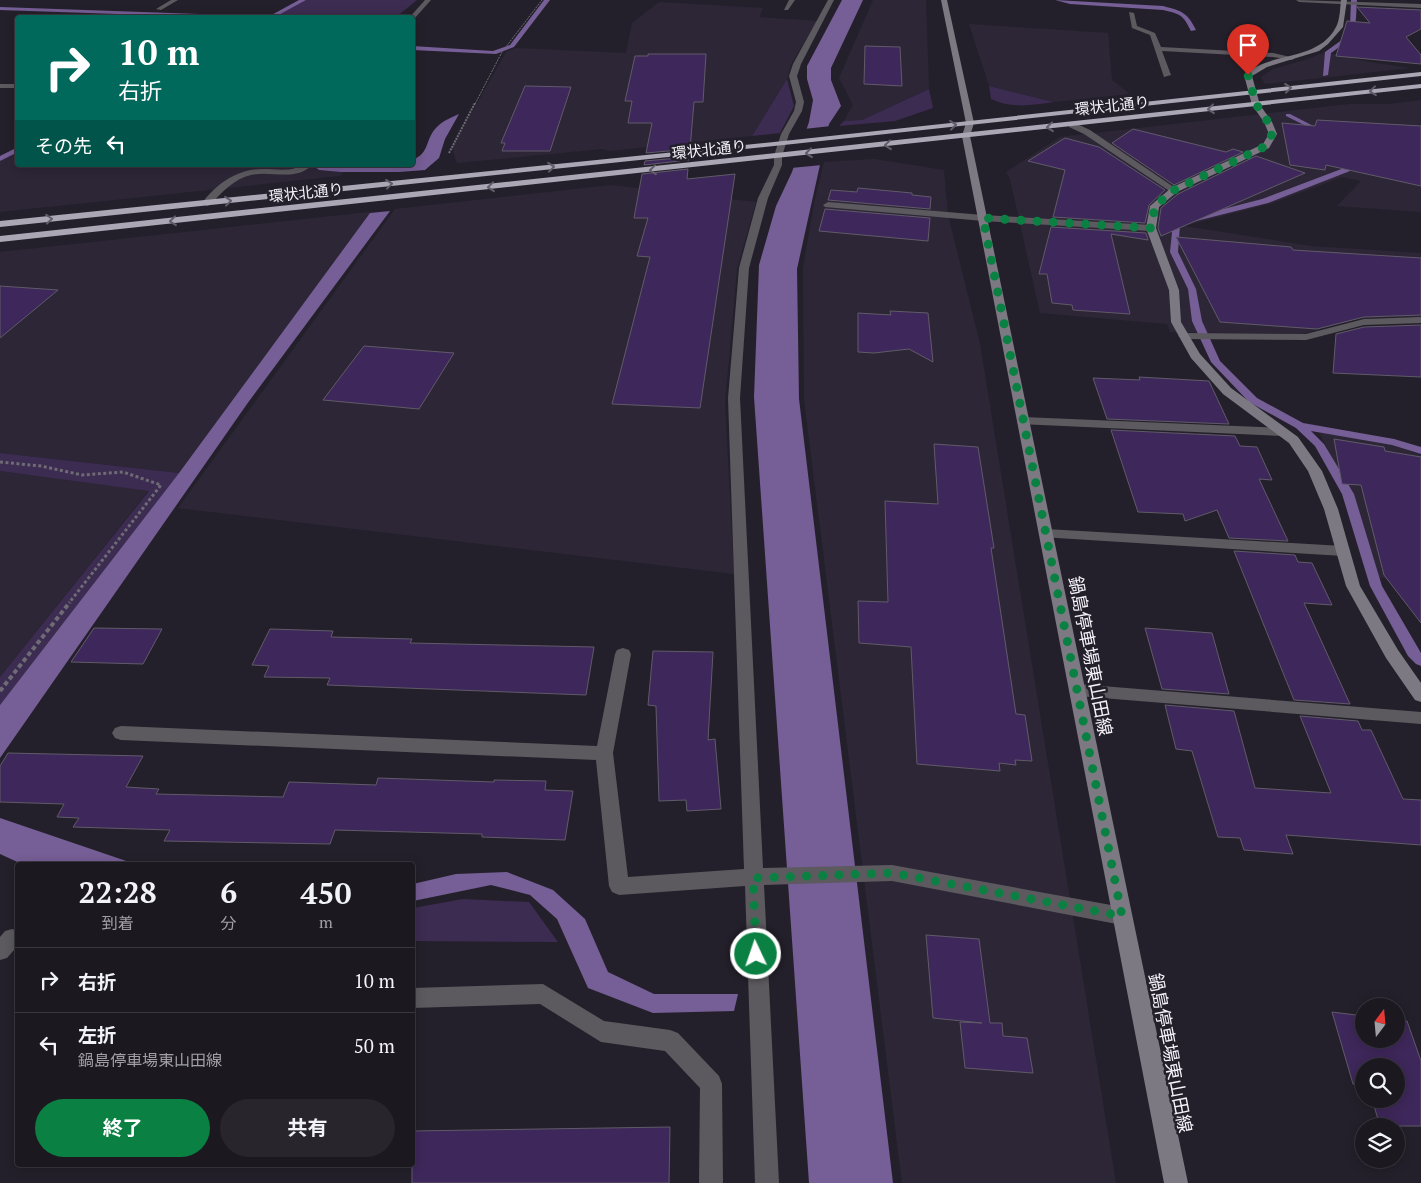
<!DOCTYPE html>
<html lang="ja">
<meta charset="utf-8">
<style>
:root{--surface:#1b1820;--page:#28252d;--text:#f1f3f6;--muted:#a0a0a5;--line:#39373e;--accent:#0b8043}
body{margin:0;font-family:"PT Serif","Noto Sans JP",serif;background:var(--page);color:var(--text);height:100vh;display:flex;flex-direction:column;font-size:19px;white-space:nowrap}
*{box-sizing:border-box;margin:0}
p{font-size:16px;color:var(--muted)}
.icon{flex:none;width:28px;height:28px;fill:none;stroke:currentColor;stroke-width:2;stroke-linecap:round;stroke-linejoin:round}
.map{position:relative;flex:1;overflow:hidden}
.panel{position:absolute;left:15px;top:862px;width:400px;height:305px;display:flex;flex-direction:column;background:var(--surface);border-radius:5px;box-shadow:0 2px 12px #0003,0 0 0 1px var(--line)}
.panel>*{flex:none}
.hud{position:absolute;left:15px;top:15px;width:400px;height:152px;border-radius:5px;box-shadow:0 2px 12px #0003,0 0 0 1px var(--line);background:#00695c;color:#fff;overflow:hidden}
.needle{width:32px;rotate:16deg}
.fabs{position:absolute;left:1355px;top:998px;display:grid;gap:10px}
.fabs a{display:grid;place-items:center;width:50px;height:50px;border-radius:50%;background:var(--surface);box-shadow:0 2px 12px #0003,0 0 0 1px var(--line);font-size:25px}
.pin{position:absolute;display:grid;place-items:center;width:42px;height:42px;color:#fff;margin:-51px -21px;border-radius:50% 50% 50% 0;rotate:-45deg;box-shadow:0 0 5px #0007}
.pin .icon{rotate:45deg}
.me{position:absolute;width:55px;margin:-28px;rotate:357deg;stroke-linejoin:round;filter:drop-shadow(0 0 4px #0008)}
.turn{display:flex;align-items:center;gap:18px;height:105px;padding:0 20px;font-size:22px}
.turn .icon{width:65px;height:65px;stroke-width:2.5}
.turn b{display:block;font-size:35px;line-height:42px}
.then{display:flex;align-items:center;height:48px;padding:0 20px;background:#0003;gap:10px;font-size:19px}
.eta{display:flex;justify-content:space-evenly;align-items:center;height:85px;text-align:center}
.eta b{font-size:30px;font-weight:700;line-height:35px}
.action{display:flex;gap:10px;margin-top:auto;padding:10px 20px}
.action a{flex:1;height:58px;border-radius:30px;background:var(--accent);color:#fff;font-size:20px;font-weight:700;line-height:58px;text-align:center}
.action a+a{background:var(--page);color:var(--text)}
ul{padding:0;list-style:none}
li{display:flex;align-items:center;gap:15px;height:65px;padding:0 20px;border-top:1px solid var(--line)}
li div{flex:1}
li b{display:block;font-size:19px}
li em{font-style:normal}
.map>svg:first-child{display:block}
</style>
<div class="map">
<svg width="1421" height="1183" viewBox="0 0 1421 1183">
<rect width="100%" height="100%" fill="#24202b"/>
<path fill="#2d2637" d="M873,0H926L929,89L862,120L844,121L853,105L839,78Z
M659,2L763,8L759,17L817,21L791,64L787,79L752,136L609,151L602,149L457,163L452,148L506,52L515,48L626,53L632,23Z
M969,24L1108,33L1112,80L1130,94L1054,102L989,86Z
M1325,52L1369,62L1411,68L1265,84L1261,77L1273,69L1305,60Z
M1421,100V212L1337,206L1361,181L1342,177L1273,203L1184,226L1311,246L1421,253V318L1391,317L1357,319L1302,334L1170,332L1167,324L1040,313L1010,179L1006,172L1060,137L1349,104H1388Z
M16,152H17L18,165H325L348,167L340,176L0,212V160Z
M874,159L944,170L948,215L980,344L1116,1183H902L804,399L803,268L814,203L824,162Z
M611,185L756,202L737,269L725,403L734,574L178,508L395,209Z
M369,212L370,213L179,473L0,453V252Z
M1319,432L1387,443L1421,455V581L1373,577L1337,468Z
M0,471L149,490L0,677Z"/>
<path fill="#3c2c51" d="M305,0H417L396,17L271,18Z
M787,79L794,106L780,133L752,136Z
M989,86L1054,102C1032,105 1012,109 991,99Z
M929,89L933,108L895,121L839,126L844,121L862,120Z
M0,453L179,473L0,705V677L149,491L0,471Z
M463,899L529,902L558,942L413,941V908Z"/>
<path fill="#765e96" d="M842,0H863L831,68V80L841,106L829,124L797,269L799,399L893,1183H809L754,397L759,265L776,206L792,172L809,122L813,100L807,79V66Z
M0,7L259,16L206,17L0,10Z
M459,114L445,139L439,158L425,170L399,172H341L319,170L314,166L307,165H412L413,160C430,152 425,141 435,129C442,121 450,118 459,114Z
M390,211L247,404L0,758V705L179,473L370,213Z
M0,818L138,865H24L0,854Z
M507,872L553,890L585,919L608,972L654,994H738L734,1011L653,1013L588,988L557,919L530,895L491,885L413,901V884L456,874Z"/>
<path fill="#24202b" d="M831,126L822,165L791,168L804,129Z"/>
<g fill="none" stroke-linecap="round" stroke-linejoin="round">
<path fill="#765e96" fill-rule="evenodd" d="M299,0H306L273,18H266Z
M544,0H550L514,47L496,54L412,50V46L493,51L510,45Z
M1055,0L1163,6C1182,11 1187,12 1196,30L1191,31C1183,15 1181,14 1163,10L1070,4Z
M1351,0H1357C1355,32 1358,34 1331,53L1328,75L1323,76L1325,52L1346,37L1350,25Z
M1286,114H1290L1327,133L1322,134L1286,116Z
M18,147V152L0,161V156Z
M1351,155L1357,156L1350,171L1268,203L1180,225L1178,252L1196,289L1202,321L1220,361L1257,398L1303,423L1394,439L1421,447V454L1392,445L1311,431L1324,444L1354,494L1382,586L1421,653V666L1416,664L1408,656L1370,586L1342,494L1315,446L1296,428L1249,402L1211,362L1192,321L1188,289L1170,252L1173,222L1262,199L1344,168Z"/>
</g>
<path fill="#3e275a" stroke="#605b68" d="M1357,7L1421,10V29L1406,37L1421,55V64L1336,56L1347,21L1370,23Z
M865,46L900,47L902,86L864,84Z
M648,54H706L703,102H694L690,149L646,153L652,123H628L632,101H625L635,56H648Z
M525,86L571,87L550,151H502L505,143H501Z
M1317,120L1421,126V186L1326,165L1325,170L1290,165L1282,123L1315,126Z
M1133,129L1226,152L1233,149L1243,152L1174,185L1112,143Z
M1065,138L1099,147L1165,190L1149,205L1145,223L1053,217L1065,170L1028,161Z
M1256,156L1305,173L1161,236L1158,228L1161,208L1178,194Z
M689,157V160L644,165L645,161Z
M688,169L687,179L735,174L700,408L612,404L650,257L637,256L648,218H634L642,174Z
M858,188L912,193V195L931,197L930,209L828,200L831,190L857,192Z
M825,209L930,218L928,241L819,231Z
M1051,227L1146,233L1148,240L1111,234L1130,314L1073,310L1072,305L1052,303L1047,274H1039Z
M1176,237L1291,247L1293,250L1421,258V315L1364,317L1317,329L1220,322Z
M0,286L58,290L0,338Z
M890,311L928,313L933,362L909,349L874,353L858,352V313L891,315Z
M1421,325V377L1333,373L1336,334L1364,327Z
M364,346L454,353L419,409L323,400Z
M1139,377L1209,381L1229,424L1107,419L1093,378L1140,380Z
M1111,430L1235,436L1240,446L1257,447L1272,480L1259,479L1288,541L1229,538L1217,510L1185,521L1183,514L1138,512Z
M1334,439L1384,447L1385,451L1421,457V623L1384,575L1361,485L1342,484Z
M934,444L978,447L994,548H991L1016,714L1025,715L1032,761L1015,760L1016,765L999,763L1000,771L917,764L911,647L859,643L858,601L888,602L885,501L938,504Z
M1234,551L1295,555L1298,562L1312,563L1332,605L1304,603L1350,704L1294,700Z
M94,628L162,629L143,664L71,662Z
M1145,628L1212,633L1229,694L1162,689Z
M270,629L333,631L331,637L412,639L410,643L594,647L586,695L327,685L330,678L264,677L269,666L252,665Z
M653,651L713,652L708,740L715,739L721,809L687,811L686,800L659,801L656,706L648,705Z
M1165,705L1234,711L1255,788L1331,793L1300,716L1358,721L1362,730H1371L1403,799L1421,800V845L1286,835L1293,854L1244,850L1240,838L1218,837L1192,751L1176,749Z
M8,753L143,756L126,787L159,789L156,794L283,797L289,782L376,785L378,778L494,782V780L546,781L545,790L573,791L565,840L482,837V834L335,830L330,844L164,841L170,830L73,827L79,818L57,817L64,804L0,802V766Z
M926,935L979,939L990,1023H1002L1003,1036L1027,1038L1033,1073L965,1068L960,1022L982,1023L933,1018Z
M1332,1012L1364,1016V1039H1396V1020L1407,1021L1421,1061V1126H1380L1372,1099H1396V1066H1364V1085L1353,1084Z
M670,1127L669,1183H412V1131Z"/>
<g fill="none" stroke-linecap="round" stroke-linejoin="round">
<path stroke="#6e6b74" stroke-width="1" stroke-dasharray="2 1" stroke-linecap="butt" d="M475,104L502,52L542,0"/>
<path stroke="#6e6b74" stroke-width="2" stroke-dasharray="2 1" stroke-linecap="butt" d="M449,153L475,103"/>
<path stroke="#6e6b74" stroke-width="3" stroke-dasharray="3 2.5" stroke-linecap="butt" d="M0,462L41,466L82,475L123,472L161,485L69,603"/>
<path stroke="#6e6b74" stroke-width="4" stroke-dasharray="4.5 3" stroke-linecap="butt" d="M0,691L70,602"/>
<path fill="#5c5a5f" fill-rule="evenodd" d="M171,0H178L161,10L156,9Z
M425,0H431L414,19L409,18Z
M789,0H795L788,10H784Z
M828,0H834L801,64L797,76L804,102L802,111L789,134L782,156V165L768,198L749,268L740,398L763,868L892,865L1122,907L1129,910L1132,916L1129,922L1122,925L892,881L764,885L779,1183H755L745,886L619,895L612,892L609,886L596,760L121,740L115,738L112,733L115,728L121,726L597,746L615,654L617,650L623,648L629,650L631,654L613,753L628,877L744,869L728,398L739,268L758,198L774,165V156L781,134L794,111L796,102L789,76L793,64Z
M1296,0L1421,4V8L1299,2Z
M1129,12L1134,13L1137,26L1155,33L1161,47L1273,53L1295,58L1292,60L1273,57L1162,51L1171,75L1164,77L1150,35L1132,28Z
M0,84H18V88H0Z
M1069,123H1075L1090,130L1178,190L1177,192H1171L1084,134L1069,127Z
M302,165H312C296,182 271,170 251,175C235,178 221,193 210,205L207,206L202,203C217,183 239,168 264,169C277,169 292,172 302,165Z
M828,202L983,215L1151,225L1156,228L1151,231L983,221L825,207L823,205Z
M1421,317V323L1364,325L1306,340L1184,339L1178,336L1184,333L1306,334L1364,319Z
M1023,417L1282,428L1288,432L1282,436L1019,424L1017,421Z
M1046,529L1343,546L1348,548L1350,551L1348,554L1343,556L1041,537L1039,534L1041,531Z
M1077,684L1421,712V724L1077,696L1071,694L1069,690L1071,686Z
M12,929L18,931V951L14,950L7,958L0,960V937L5,931Z
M543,984L604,1021L670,1030L678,1033L719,1076L722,1084L723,1183H699L700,1088L665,1051L601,1042L540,1004L412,1008V988Z"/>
<path fill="#7c7982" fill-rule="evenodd" d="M941,0H947L974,123L970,136L1188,1183H1164L962,136L966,123Z
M1341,0H1347L1343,27L1328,44L1319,51L1267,67L1252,76L1260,105L1272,122L1277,134L1269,148L1177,192L1159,207L1156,228L1179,290L1181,322L1200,354L1231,388L1298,437L1322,471L1338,509L1360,586L1398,650L1421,683V702L1415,700L1386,658L1346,586L1324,509L1308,471L1289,443L1223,394L1191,358L1171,322L1169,290L1146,228L1150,206L1171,188L1263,144L1269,134L1264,122L1252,105L1244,75C1270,51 1318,62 1336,27C1340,20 1340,8 1341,0Z"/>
<path fill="#aca7b5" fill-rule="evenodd" d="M1421,72V76L793,144L0,227V221L793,140Z
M1421,84V88L0,242V236Z"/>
</g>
<defs><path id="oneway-chevron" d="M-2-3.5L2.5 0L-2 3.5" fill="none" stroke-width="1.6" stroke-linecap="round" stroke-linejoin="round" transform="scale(1.25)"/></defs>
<g stroke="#615d69">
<use href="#oneway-chevron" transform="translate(1288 88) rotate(-6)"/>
<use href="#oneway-chevron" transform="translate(1373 91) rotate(174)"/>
<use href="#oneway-chevron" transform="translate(1211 109) rotate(174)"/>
<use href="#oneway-chevron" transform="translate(953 125) rotate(-6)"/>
<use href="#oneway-chevron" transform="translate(1050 127) rotate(174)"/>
<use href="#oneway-chevron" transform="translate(888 145) rotate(174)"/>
<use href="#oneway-chevron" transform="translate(809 153) rotate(174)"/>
<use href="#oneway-chevron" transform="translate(551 167) rotate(-6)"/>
<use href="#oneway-chevron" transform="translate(653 170) rotate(174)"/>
<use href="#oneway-chevron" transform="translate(389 184) rotate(-6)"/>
<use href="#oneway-chevron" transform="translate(491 187) rotate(174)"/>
<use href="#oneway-chevron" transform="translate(228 201) rotate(-6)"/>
<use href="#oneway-chevron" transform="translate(49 219) rotate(-5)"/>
<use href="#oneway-chevron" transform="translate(173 221) rotate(174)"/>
</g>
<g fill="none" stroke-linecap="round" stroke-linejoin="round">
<path stroke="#0b8043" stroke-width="9" stroke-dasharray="0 16.2" d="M756,954L753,878L892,873L1122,916L983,218L1151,228L1155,206L1174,190L1266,146L1272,134L1268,122L1256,104L1248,75"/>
</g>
<g text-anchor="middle" stroke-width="5" stroke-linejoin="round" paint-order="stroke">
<g font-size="15" fill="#f5f2f9" stroke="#24202b">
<text transform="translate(1112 106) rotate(-6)" y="5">環状北通り</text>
<text transform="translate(709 150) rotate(-6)" y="5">環状北通り</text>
<text transform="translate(306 193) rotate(-6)" y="5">環状北通り</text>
</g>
<g font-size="18" fill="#f5f2f9" stroke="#24202b">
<text transform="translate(1090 656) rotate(79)" y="6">鍋島停車場東山田線</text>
<text transform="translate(1170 1053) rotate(79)" y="6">鍋島停車場東山田線</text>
</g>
</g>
</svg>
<div class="fabs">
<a><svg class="needle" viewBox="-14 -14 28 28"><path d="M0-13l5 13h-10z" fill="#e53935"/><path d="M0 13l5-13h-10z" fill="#a0a0a5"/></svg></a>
<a><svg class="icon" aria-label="search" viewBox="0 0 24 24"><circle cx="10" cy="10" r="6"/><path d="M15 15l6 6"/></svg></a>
<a><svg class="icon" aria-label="layers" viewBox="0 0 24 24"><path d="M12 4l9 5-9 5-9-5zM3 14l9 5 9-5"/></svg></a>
</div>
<div class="pin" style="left:1248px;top:75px;background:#d93025"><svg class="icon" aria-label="arrive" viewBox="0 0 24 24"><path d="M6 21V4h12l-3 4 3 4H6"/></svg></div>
<svg class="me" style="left:756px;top:954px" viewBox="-20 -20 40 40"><circle r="17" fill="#0b8043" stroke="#fff" stroke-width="3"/><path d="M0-11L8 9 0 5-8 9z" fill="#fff"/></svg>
<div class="hud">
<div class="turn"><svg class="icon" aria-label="right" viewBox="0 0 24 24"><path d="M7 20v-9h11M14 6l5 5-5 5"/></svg><div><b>10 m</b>右折</div></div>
<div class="then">その先<svg class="icon" aria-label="left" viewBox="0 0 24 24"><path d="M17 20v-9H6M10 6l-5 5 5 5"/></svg></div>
</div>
<section class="panel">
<div class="eta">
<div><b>22:28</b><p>到着</p></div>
<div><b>6</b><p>分</p></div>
<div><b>450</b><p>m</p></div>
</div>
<ul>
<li><svg class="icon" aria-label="right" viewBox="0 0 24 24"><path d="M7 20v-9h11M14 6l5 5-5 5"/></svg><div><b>右折</b></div><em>10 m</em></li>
<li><svg class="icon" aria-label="left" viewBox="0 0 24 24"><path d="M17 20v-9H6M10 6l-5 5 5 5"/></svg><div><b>左折</b><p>鍋島停車場東山田線</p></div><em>50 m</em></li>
</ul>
<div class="action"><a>終了</a><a>共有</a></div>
</section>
</div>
